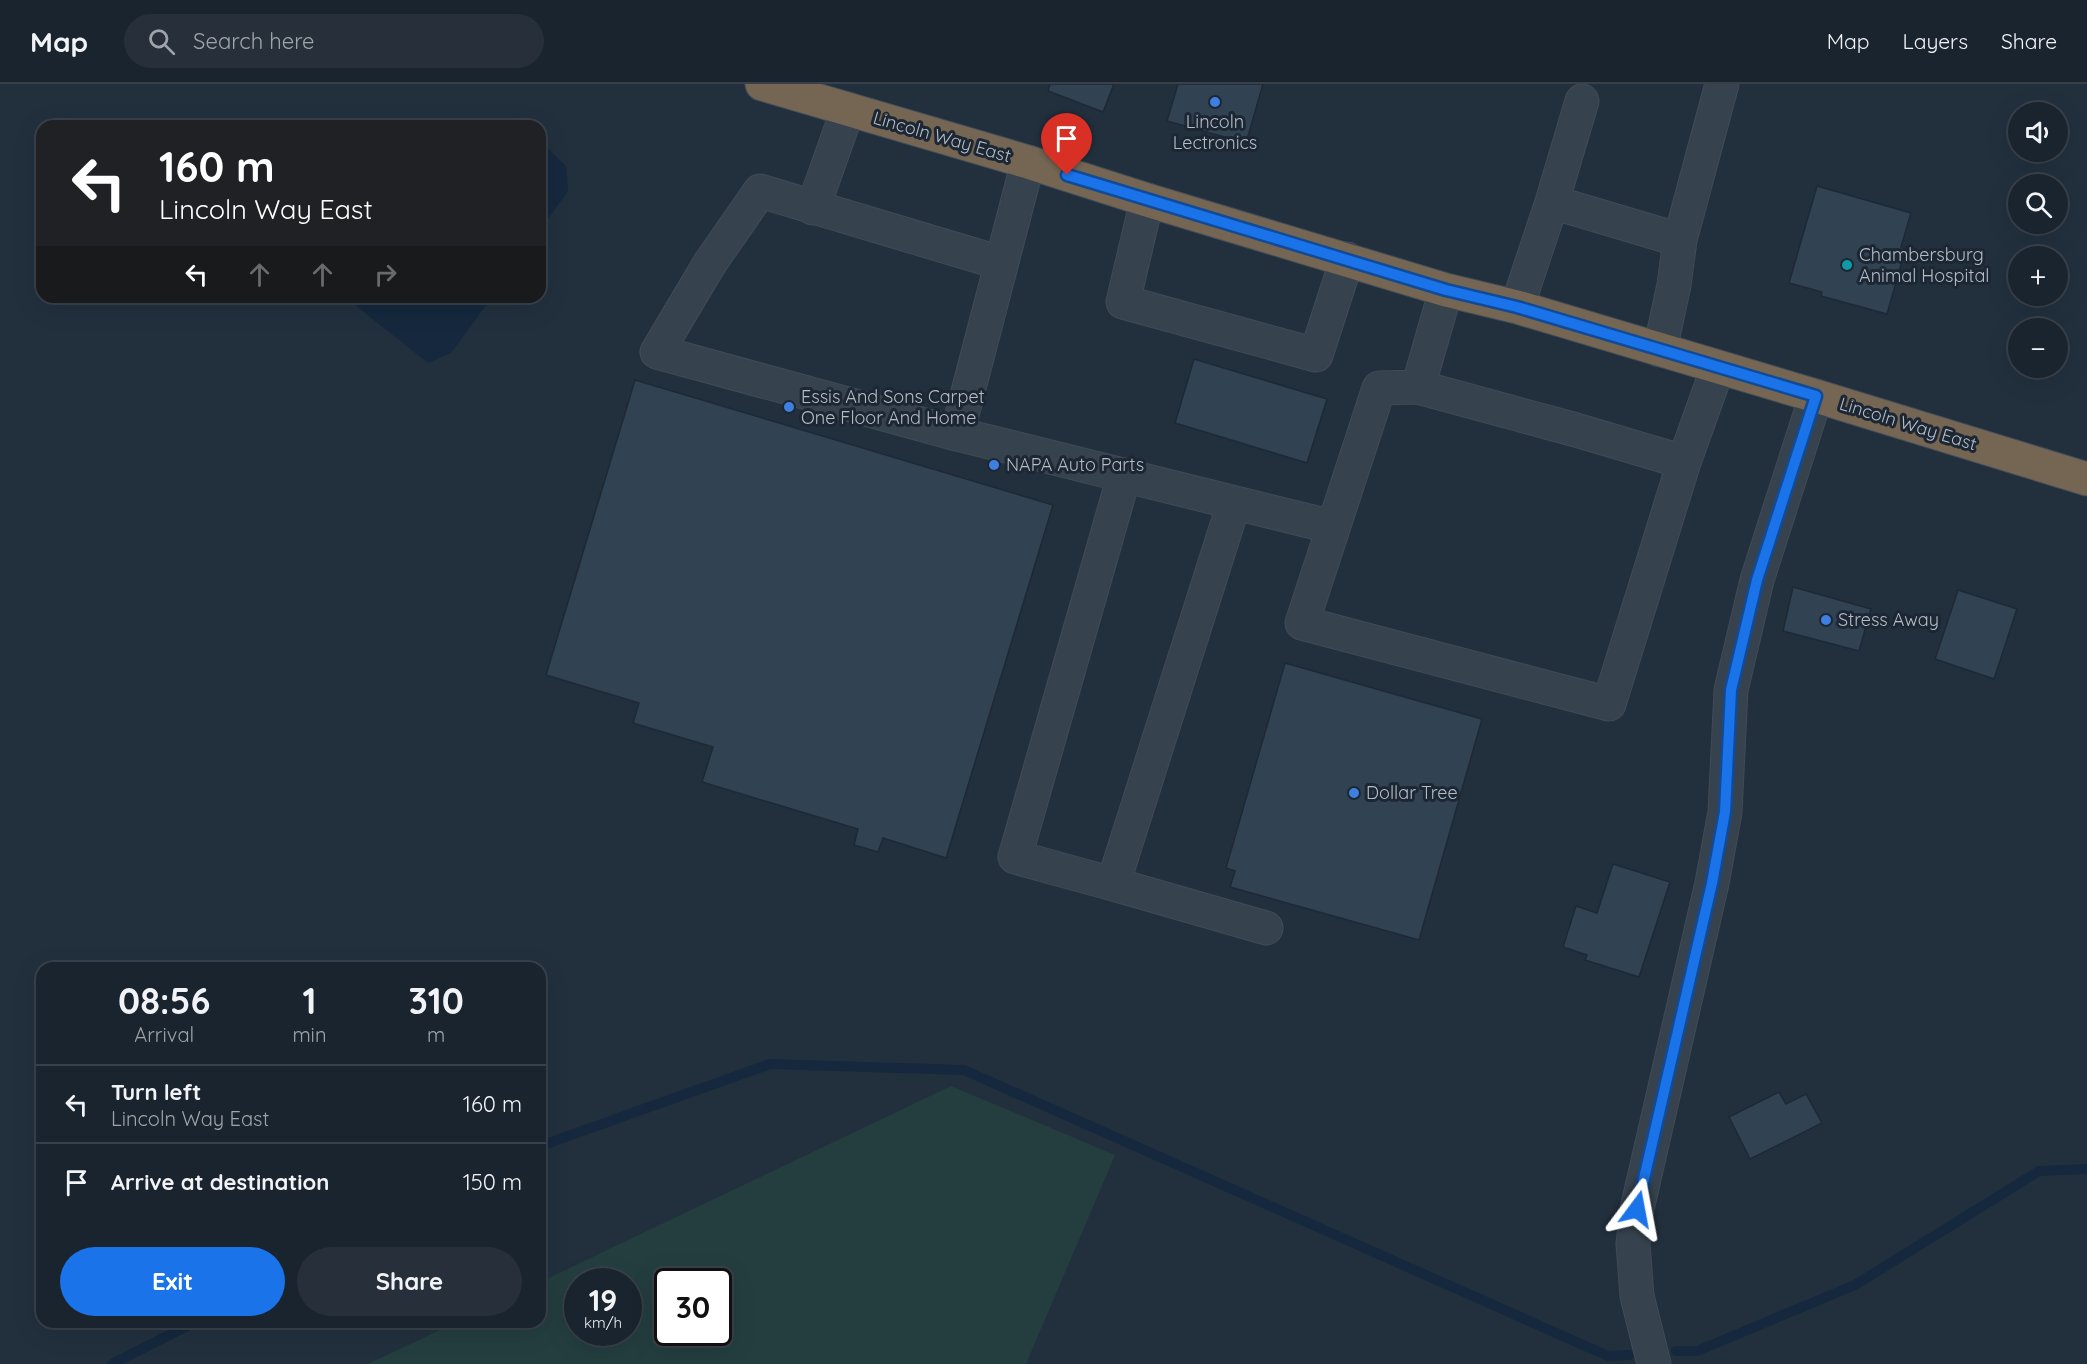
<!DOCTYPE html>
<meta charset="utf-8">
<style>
:root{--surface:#1a242e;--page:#27303a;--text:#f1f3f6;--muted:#9fa4aa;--line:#38414a;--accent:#1a73e8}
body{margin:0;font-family:Quicksand,sans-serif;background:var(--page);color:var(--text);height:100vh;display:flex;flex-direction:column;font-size:22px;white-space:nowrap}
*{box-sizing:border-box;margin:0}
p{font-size:20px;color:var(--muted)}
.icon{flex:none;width:33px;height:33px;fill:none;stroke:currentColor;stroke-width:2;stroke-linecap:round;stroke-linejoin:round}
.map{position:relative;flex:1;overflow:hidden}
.details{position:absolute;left:36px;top:878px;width:510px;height:366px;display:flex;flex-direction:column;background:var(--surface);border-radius:18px;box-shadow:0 6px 24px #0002,0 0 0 2px var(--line)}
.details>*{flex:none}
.top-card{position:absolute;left:36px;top:36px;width:510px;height:183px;border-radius:18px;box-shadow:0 6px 24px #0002,0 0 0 2px var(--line);background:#202124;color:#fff;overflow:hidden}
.tools{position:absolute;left:2008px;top:18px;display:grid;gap:12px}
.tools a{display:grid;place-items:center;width:60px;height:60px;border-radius:50%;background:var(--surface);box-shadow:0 6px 24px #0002,0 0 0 2px var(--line);font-size:30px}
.speed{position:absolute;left:564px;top:1184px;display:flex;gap:12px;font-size:30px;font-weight:700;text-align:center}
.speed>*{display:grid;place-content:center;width:78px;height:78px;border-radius:50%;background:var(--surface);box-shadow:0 6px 24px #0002,0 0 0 2px var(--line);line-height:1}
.speed small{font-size:15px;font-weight:400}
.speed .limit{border:3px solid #111;border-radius:9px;background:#fff;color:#111}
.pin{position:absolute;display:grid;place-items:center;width:51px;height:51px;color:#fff;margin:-62px -26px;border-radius:50% 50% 50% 0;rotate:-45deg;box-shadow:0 0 6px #0007}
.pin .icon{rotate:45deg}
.me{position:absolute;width:66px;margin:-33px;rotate:13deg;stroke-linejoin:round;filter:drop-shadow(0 0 4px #0008)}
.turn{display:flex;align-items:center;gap:21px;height:126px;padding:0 24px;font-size:27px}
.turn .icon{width:78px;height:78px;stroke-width:2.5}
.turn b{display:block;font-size:42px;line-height:51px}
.lanes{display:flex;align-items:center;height:57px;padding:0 24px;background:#0003;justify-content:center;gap:30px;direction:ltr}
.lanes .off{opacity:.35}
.eta{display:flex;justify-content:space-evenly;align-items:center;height:102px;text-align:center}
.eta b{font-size:36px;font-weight:800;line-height:42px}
.cta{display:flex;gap:12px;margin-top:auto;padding:12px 24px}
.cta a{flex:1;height:69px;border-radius:36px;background:var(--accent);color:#fff;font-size:24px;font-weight:800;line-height:69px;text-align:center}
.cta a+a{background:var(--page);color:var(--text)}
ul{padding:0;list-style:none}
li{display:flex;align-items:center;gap:18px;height:78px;padding:0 24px;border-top:2px solid var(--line)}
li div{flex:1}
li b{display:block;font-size:22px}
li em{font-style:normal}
header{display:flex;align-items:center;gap:36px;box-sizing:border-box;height:84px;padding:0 30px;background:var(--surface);border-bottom:2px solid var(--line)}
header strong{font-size:28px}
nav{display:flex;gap:33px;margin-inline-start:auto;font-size:21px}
.search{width:420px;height:54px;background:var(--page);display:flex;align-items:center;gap:15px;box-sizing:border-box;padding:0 21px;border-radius:33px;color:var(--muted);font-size:22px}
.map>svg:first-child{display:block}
</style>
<header>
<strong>Map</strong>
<div class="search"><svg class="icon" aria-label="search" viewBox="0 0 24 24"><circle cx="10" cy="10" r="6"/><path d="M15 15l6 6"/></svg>Search here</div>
<nav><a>Map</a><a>Layers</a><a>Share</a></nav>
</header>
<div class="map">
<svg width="2087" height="1280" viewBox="0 0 2087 1280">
<rect width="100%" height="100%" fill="#22303e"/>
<path fill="#243e3f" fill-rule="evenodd" d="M951,1002L1115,1071L1026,1280H368L457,1238H540V1198ZM578,1197H628V1248H578ZM668,1197H718V1248H668Z"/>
<path fill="#15283d" d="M540,57L566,82L568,107L540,146Z
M345,213H492L451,269L428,279Z"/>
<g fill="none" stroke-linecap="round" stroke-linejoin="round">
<path stroke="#15283d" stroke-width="10" d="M540,1062L770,980L964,986L1608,1272L1629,1271
M1676,1267H1697L1855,1201L2039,1087L2087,1085
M112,1280L195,1238"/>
</g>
<path fill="#314253" stroke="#1e2935" stroke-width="1.5" d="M1050,0H1114L1103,28L1048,7Z
M1178,0H1263L1246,59L1167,37Z
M1817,102L1911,129L1901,163H1906L1887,230L1821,212L1822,208L1789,199Z
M1194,275L1327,315L1307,379L1175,339Z
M635,296L1053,421L946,774L883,754L878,768L854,761L858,745L702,698L713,663L633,639L639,619L546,591Z
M1793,503L1871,525L1859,567L1783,547Z
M1958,506L2017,525L1994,595L1935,575Z
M1285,579L1482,635L1419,856L1230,803L1235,787L1226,784Z
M1613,780L1670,798L1639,893L1585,876L1587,871L1563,863L1576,822L1597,829Z
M1779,1008L1786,1020L1806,1010L1822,1039L1750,1075L1729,1033Z"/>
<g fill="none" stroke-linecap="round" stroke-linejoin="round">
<g stroke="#404b57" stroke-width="35">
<path id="minor" d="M1028,78L957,350L1333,443
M1147,116L1123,218L1316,271L1347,175
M1552,118L1582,17
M813,124L848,25
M1680,156L1722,0
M1446,206L1418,303L1576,346L1684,378L1718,283
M1517,223L1552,118L1680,156L1674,201L1660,266
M1418,303L1379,304L1302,539L1609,620L1684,378
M957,350L657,268L710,179L760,107L1001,179
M1124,392L1015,773L1113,800L1234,419
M1113,800L1266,844
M1654,1280L1637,1212L1633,1160L1637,1125L1712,799L1725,728L1731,606L1757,496L1816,312"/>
</g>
<g stroke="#424d59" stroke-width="35">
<path id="highway" d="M762,0L1028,78L1147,116L1446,206L1517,223L1816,312L2087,395"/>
</g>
<use href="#minor" stroke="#36424e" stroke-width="33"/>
<use href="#highway" stroke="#756553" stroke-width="33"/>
</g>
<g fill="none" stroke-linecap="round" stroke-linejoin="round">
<g stroke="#114b97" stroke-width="15">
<path id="route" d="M1067,91L1446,206L1517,223L1816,312L1757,496L1731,606L1725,728L1712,799L1637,1125"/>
</g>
<use href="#route" stroke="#1a73e8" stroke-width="10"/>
</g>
<g fill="#3f7fe0" stroke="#1c2733" stroke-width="2">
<circle cx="1215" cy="18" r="6"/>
<circle cx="789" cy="323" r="6"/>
<circle cx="994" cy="381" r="6"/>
<circle cx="1826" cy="536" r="6"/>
<circle cx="1354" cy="709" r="6"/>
</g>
<circle fill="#0f9aa8" stroke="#1c2733" stroke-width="2" cx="1847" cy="181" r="6"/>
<g text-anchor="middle" stroke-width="6" stroke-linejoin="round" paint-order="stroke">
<g font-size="18" fill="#b2bdc9" stroke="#1c2733" text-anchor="start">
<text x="1215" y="44" text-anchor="middle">Lincoln<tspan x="1215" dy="21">Lectronics</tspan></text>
<text x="1859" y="177">Chambersburg<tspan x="1859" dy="21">Animal Hospital</tspan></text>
<text x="801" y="319">Essis And Sons Carpet<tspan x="801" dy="21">One Floor And Home</tspan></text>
<text x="1006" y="387">NAPA Auto Parts</text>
<text x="1838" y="542">Stress Away</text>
<text x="1366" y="715">Dollar Tree</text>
</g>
<g font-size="18" fill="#b2bdc9" stroke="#1c2733">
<text transform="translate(942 53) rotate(16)" y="6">Lincoln Way East</text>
<text transform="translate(1908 340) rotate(17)" y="6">Lincoln Way East</text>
</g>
</g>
</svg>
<div class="tools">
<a><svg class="icon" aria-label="sound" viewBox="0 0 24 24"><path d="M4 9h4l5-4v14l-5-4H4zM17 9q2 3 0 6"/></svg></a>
<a><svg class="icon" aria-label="search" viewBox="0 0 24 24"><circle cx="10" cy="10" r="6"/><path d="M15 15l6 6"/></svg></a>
<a>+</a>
<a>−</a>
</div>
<div class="speed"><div>19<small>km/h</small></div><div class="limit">30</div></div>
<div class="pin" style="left:1067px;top:91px;background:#d93025"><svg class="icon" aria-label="arrive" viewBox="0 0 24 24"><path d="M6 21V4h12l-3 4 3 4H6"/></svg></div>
<svg class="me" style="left:1637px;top:1125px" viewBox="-20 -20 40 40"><path d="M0-17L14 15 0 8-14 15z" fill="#1a73e8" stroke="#fff" stroke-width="4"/></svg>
<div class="top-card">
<div class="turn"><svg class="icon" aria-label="left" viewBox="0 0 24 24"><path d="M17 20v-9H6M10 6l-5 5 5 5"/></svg><div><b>160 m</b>Lincoln Way East</div></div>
<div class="lanes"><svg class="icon" aria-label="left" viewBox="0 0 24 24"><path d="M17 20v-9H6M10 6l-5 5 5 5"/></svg><svg class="icon off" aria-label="ahead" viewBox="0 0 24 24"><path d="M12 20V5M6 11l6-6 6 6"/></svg><svg class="icon off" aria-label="ahead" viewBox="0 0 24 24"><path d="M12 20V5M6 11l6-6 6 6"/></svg><svg class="icon off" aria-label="right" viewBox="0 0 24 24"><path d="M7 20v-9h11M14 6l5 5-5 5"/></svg></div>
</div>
<section class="details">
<div class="eta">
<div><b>08:56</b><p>Arrival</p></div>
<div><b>1</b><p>min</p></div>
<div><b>310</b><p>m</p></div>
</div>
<ul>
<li><svg class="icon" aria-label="left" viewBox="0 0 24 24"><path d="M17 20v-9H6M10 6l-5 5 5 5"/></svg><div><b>Turn left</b><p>Lincoln Way East</p></div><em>160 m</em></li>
<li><svg class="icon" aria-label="arrive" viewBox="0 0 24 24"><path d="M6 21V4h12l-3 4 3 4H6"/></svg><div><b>Arrive at destination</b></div><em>150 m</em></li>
</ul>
<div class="cta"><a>Exit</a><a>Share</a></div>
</section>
</div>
